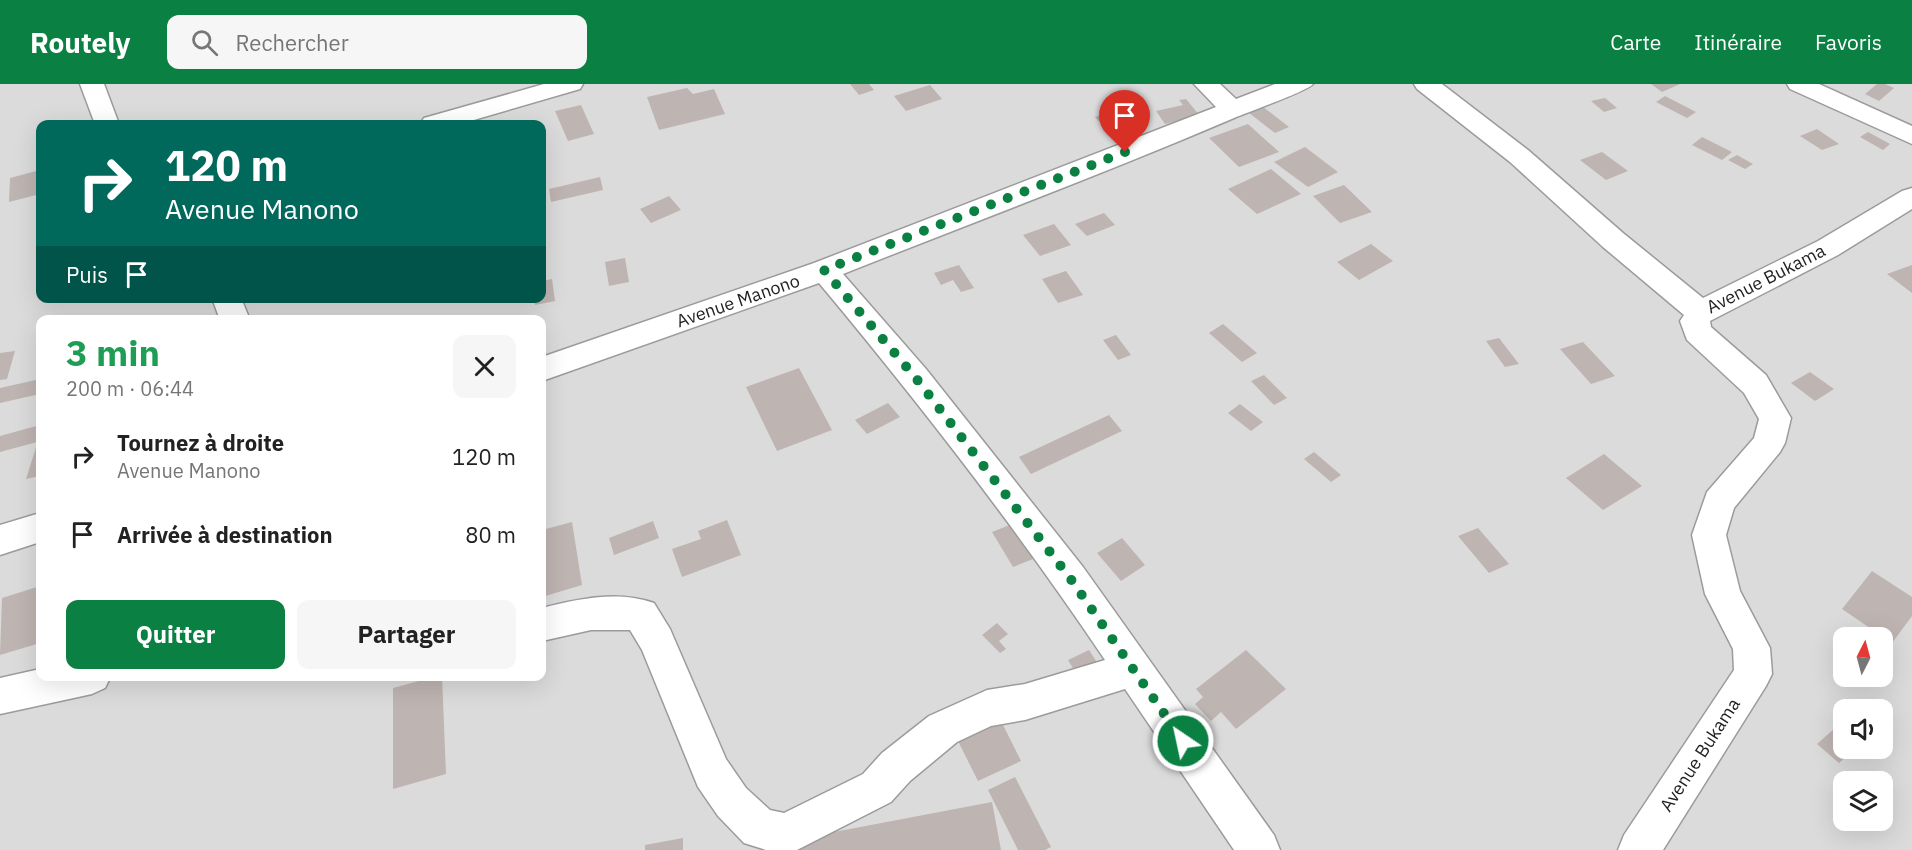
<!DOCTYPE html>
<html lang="fr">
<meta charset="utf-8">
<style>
:root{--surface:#fff;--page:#f6f6f6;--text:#222;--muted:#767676;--accent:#0b8043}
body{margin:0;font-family:"IBM Plex Sans",sans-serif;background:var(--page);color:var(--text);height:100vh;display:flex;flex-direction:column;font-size:22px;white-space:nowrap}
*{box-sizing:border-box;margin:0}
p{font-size:20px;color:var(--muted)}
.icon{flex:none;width:33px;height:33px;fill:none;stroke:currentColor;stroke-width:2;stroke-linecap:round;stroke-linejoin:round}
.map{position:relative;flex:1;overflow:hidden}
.sheet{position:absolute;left:36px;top:231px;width:510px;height:366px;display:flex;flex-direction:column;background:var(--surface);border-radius:12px;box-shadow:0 6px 24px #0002}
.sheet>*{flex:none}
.top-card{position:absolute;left:36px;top:36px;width:510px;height:183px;border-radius:12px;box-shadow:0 6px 24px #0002;background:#00695c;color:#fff;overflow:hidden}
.needle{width:39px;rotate:6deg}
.fabs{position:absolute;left:1833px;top:543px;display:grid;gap:12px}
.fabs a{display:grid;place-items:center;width:60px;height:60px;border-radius:12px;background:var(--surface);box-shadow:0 6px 24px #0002;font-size:30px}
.pin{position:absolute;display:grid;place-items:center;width:51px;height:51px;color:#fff;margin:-62px -26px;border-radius:50% 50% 50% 0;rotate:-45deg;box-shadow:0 0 6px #0007}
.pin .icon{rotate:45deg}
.me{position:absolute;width:66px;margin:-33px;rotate:326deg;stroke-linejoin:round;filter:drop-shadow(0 0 4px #0008)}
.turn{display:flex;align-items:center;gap:21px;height:126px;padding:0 30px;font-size:27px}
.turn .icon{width:78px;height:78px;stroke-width:2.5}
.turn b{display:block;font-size:42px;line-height:51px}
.then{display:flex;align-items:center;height:57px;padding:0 30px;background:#0003;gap:12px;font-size:22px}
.round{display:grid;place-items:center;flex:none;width:63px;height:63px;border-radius:12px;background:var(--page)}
.headline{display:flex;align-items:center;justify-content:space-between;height:102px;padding:0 30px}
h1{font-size:36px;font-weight:700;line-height:45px;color:#1e9e55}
.action{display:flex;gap:12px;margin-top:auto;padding:12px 30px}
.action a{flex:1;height:69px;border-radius:12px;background:var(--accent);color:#fff;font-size:24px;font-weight:700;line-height:69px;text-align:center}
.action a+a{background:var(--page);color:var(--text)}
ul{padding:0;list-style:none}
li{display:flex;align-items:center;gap:18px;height:78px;padding:0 30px}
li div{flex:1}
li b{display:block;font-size:22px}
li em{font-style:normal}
header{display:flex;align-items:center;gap:36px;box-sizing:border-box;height:84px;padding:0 30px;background:var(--accent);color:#fff}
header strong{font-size:28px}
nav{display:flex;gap:33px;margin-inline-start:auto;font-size:21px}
.search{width:420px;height:54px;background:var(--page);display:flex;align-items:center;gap:15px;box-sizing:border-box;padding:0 21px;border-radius:12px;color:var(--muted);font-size:22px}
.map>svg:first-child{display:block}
</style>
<header>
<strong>Routely</strong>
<div class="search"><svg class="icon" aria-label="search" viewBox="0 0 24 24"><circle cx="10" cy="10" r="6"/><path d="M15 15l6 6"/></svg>Rechercher</div>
<nav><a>Carte</a><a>Itinéraire</a><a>Favoris</a></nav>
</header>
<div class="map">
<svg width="1912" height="766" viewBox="0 0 1912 766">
<rect width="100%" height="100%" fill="#eee9e5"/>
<path fill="#dcdbdb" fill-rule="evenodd" d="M0,0H1912V766H0ZM40,40H542V214H40ZM40,236H542V592H40ZM1844,554H1882V592H1844ZM1844,626H1882V664H1844ZM1844,698H1882V736H1844Z"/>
<path fill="#beb4b1" d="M850,0H869L874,6L859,11Z
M1651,0H1680L1662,8Z
M1877,0H1885L1894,4L1879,17L1865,10Z
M930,1L942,15L906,27L894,12Z
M687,4L693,10L714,5L725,30L659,46L647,13Z
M1665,12L1696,28L1687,34L1656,18Z
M1605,14L1617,24L1604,28L1591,17Z
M1186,15L1200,32L1165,40L1156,27L1183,21L1179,16Z
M1258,19L1289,43L1275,49L1244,25Z
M581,21L594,50L568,57L555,27Z
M1127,22L1146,41L1113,52L1095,33Z
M1248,40L1279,68L1239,83L1209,54Z
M1817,45L1839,60L1822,66L1800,52Z
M1868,48L1890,60L1883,66L1860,53Z
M1702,53L1732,68L1722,76L1692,61Z
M1305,63L1338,88L1308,103L1274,78Z
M1602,68L1628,87L1606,96L1580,76Z
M1737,71L1753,80L1745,85L1728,76Z
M1271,85L1301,110L1257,130L1228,105Z
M40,86V110L9,118L10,94Z
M600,93L603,106L551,118L549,105Z
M1344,101L1372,128L1340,139L1313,112Z
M669,112L681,126L651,139L640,125Z
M1104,129L1115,141L1087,152L1075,140Z
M1054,140L1071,161L1040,172L1023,151Z
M1371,160L1393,177L1359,196L1337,178Z
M625,174L629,198L609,202L605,178Z
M959,181L974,204L961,208L953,196L941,201L934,189Z
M1912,181V209L1887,190Z
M1066,187L1083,211L1058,219L1042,195Z
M552,195L555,217L535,221L534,214H542V197Z
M1223,240L1257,269L1242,278L1209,249Z
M1116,251L1131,271L1118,276L1103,256Z
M1499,254L1519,280L1505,283L1486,257Z
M1583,258L1615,292L1591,300L1560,265Z
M15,267L7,295L0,296V269Z
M799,284L832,346L777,367L746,303Z
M1810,288L1834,305L1815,317L1791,299Z
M1264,291L1287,314L1274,321L1251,297Z
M40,295V310L0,319V304Z
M888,319L900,333L867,350L855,336Z
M1240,320L1263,338L1251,347L1228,329Z
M1109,331L1122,347L1031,390L1019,373Z
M40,341L37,358L0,368V352Z
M40,350V392L26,395L38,357Z
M1314,368L1341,391L1331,398L1304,375Z
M1604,370L1642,402L1603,426L1566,394Z
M727,436L741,471L682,493L672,465L701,455L698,447Z
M653,437L659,454L614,471L609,454Z
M572,438L582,501L542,513V446Z
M1017,438L1038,473L1013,483L992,448Z
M1478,444L1509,480L1489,489L1458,452Z
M1122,454L1145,481L1121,497L1097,469Z
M1872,487L1912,513V532L1892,559L1842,525Z
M40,502V559L0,571L2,514Z
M997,539L1008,550L999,557L1006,565L1000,569L982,551Z
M1089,566L1102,586L1080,596L1068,576Z
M1246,566L1286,605L1236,645L1221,628L1211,637L1195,620L1203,613L1196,605Z
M437,592H442L446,690L393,705V604Z
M996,627L1021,677L978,697L953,647Z
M1844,636V664H1856L1839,679L1817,660Z
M1015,693L1051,763L1045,766H1018L988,706Z
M992,718L1001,766H776V759Z
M683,754V766H645V761Z"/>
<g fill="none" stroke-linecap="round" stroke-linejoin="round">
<g stroke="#9b9b9b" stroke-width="3">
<path id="street" d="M80,0H104L119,40H95Z
M544,0H583L580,5L460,40H420L424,34Z
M1194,0H1220L1236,15L1275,0H1313C1308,7 1248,28 1234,34C1106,89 974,138 843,190L926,285L1083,483L1274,751L1280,766H1234L1125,605L1025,636L991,642L957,658L910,697L891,718L797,766H766L744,759L718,732L698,703L642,566L630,546H591L542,557V524C578,515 617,506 654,519L670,545L726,675L746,704L770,726L784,729L863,690L882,669L929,632L987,606L1025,600L1105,576C1017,445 920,320 819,199L542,297V273L814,179L1216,23Z
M1414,0H1442L1528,66L1623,149L1703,214L1818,157L1902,107L1912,104V125L1838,171L1710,237L1711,243L1766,291L1791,334L1785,359L1780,368L1734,424L1726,451L1740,507L1770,564L1772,590L1766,602L1663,766H1618L1624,751L1734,586L1733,565L1705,510L1692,451L1707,408L1754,354L1759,335L1744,309L1687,256L1680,237L1684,231L1603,163L1510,78L1417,5Z
M1787,0H1819L1912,42V60L1790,5Z
M212,214H241L250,236H220Z
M40,429V458L0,471V441Z
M40,585V592H111L105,604L92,610L0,630V594Z"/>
</g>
<use href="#street" fill="#fff" fill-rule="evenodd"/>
</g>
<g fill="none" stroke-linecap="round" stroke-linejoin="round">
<path stroke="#0b8043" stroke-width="10" stroke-dasharray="0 18" d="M1125,68L824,186L915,293L1070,494L1183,657"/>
</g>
<g text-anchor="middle" stroke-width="4.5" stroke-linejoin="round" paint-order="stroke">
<g font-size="18" fill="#1e1e1e" stroke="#fff">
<text transform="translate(1766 195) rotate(-27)" y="6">Avenue Bukama</text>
<text transform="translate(738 217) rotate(-19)" y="6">Avenue Manono</text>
<text transform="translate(1700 671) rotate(-57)" y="6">Avenue Bukama</text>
</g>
</g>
</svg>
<div class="fabs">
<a><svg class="needle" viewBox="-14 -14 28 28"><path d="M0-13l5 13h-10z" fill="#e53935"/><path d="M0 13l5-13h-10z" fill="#767676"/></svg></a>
<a><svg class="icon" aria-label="sound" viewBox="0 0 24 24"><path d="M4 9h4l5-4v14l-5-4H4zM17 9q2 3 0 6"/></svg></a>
<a><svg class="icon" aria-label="layers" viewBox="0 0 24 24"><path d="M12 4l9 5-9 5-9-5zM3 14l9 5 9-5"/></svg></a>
</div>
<div class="pin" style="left:1125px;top:68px;background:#d93025"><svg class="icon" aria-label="arrive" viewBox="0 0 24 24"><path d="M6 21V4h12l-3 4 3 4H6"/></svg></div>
<svg class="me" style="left:1183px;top:657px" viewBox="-20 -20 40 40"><circle r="17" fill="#0b8043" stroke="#fff" stroke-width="3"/><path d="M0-11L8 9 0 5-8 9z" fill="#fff"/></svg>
<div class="top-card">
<div class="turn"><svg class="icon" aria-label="right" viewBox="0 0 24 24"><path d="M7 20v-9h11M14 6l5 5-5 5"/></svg><div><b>120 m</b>Avenue Manono</div></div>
<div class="then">Puis<svg class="icon" aria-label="arrive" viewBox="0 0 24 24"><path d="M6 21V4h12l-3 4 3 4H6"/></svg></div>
</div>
<section class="sheet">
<div class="headline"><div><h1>3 min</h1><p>200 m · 06:44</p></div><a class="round"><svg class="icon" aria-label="close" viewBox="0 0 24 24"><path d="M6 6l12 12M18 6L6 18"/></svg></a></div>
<ul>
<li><svg class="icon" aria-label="right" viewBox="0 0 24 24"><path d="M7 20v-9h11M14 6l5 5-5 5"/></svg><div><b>Tournez à droite</b><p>Avenue Manono</p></div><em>120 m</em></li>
<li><svg class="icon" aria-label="arrive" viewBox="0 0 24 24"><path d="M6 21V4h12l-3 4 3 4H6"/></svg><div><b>Arrivée à destination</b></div><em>80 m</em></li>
</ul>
<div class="action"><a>Quitter</a><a>Partager</a></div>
</section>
</div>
